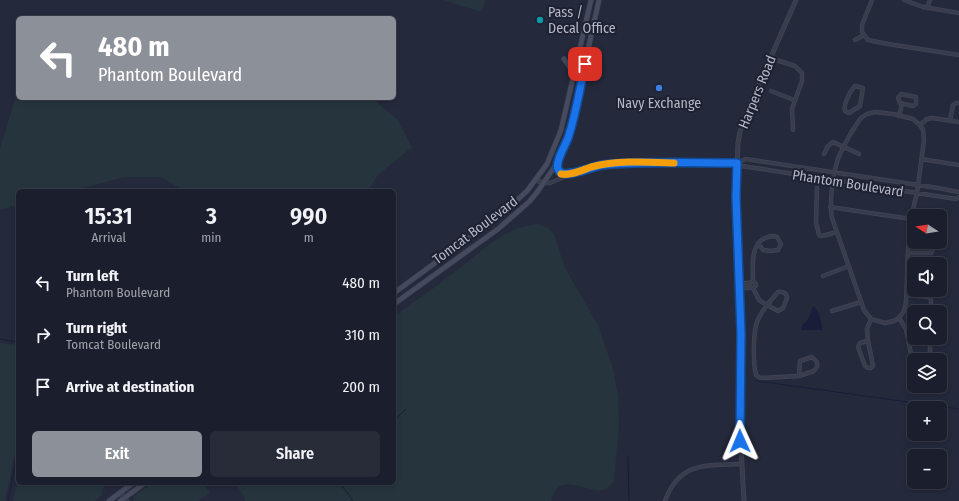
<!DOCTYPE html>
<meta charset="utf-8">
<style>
:root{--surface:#1b1f2d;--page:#282c39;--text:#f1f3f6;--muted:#a0a2aa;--line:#393d49;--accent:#8c9099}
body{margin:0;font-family:"Fira Sans Condensed",sans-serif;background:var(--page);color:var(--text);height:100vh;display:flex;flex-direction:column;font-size:15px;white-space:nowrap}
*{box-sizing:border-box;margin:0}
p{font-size:13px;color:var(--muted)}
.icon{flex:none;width:22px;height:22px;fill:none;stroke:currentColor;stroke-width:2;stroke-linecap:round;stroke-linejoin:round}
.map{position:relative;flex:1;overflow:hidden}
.sheet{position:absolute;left:16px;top:189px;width:380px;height:296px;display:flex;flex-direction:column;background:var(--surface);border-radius:6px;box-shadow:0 2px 6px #0003,0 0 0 1px var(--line)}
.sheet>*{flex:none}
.guide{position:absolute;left:16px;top:16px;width:380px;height:84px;border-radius:6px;box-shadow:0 2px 6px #0003,0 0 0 1px var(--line);background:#8c9099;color:#fff;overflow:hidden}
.needle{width:26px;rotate:282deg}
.controls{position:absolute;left:907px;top:209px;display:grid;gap:8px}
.controls a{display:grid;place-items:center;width:40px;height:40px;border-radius:6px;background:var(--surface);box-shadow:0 2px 6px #0003,0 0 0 1px var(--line);font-size:20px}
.pin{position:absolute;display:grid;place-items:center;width:34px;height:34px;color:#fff;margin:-17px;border-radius:8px;box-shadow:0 2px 6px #0006}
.me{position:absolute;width:44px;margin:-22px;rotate:359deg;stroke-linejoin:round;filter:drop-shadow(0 0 3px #0008)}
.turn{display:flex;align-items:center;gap:14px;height:84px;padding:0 16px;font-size:18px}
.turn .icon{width:52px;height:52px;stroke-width:2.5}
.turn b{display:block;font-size:28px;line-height:34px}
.eta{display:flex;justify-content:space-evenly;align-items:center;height:68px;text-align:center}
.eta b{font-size:24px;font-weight:600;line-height:28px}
.cta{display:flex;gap:8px;margin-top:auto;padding:8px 16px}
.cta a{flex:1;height:46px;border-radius:6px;background:var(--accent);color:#fff;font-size:16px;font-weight:600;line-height:46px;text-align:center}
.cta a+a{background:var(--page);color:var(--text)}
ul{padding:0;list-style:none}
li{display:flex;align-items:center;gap:12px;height:52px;padding:0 16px}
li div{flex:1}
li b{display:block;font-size:15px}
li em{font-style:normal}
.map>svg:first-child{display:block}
</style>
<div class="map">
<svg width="959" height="501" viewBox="0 0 959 501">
<rect width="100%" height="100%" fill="#24293c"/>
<path fill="#26353d" d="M443,0H485L482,12Z
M18,90V98H356L375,101L397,119L412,147L378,175L368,191H184L161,177H124L73,191H18V205L0,210V148Z
M538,224L548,228L554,234L565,268L598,325L613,369L618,396L619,425L614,481C611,485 607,489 602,490C584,492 558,470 551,501H245L244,496L234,483H394V316L438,285L495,240L517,228Z
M0,343L18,345V439L5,501H0Z
M18,480V483H108L105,485L101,496L95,501H13Z
M152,483H203L210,493L198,501H134V496Z"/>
<path fill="#181e39" d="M813,306C819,310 822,323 822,330H801C801,323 806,324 808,319C811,315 811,310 813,306Z"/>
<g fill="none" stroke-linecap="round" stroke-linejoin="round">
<path stroke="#181e39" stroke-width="1" d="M0,339L18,342
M757,381L959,409
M394,421L406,409
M628,456L629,501
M340,483L353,501
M8,501L18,449"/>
<g stroke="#414555" stroke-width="4.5">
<path id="minor" d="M872,0L862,25V32L868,40L888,44L959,55
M904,0L923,7L959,13
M927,8L930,0
M855,40L864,35
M770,58L795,66L802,73V81L792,109L793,130
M855,86L863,88L860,106L849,113L845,111C843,105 850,91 855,86Z
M771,91L794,100
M901,94L916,97V104L913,106L900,103L898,98Z
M875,112L893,114L913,119L920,125L923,130L924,140L917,193L909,225L906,302L904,311L899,318L894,321L885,323L871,319L864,310L832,218C829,204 833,173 838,159C842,148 854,127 861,118L867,114Z
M899,116L902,104
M950,121L953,105L956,103H959
M920,125L927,119L932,118L959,122
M824,154L828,146L833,142L859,154
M921,159L959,165
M737,163L742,166L956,199L959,197
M535,180L544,183H550L571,174L598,166L630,162L737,163L746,159L938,188L959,192
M817,188L816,222L819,235L822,236L837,232
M830,207L911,219
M913,210L933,211L934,216
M908,253H931L933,250V242
M823,276L849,266
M753,281L749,283L750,287L753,288L759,300L767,305C763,311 759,316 757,322C753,334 753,363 756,375L760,378L799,376
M753,281C753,266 750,245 765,238C770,236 773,235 777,237L781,244L778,250L770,251L763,250L758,243
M753,281L756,284V286L753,288
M740,283H749
M740,288H750
M778,292C782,291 787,293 787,298L783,308L778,311L767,305Z
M907,295L929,297L931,300V312
M832,311L861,302
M899,318L906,329L911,354L914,357L928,355L930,352V338
M868,341L873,366L871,368H868L865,366L858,347L860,343Z
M868,341L867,329L871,319
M812,357L817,362V367L814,371L799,376L800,361Z
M120,492L127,501
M665,501C679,462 706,465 741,464"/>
</g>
<g stroke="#414555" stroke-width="5">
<path id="tertiary" d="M744,501L740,429L741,333L736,197L738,143L740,132L748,109L796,0"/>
</g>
<g stroke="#414555" stroke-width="5.5">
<path id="secondary" d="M564,59L571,69L573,76
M557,164C558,172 561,174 569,174
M394,293L503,213L527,191L547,164L561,130L591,0
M394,304L498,229L530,201L538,191L557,163L564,148L570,131L599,0
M109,501L133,483
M120,501L145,483"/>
</g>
<use href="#minor" stroke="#383c4c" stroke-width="3"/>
<use href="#tertiary" stroke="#383c4c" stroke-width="3.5"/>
<use href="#secondary" stroke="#464a5f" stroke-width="4"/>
</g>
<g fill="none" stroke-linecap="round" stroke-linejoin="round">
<g stroke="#114b97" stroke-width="10">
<path id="route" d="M585,64C580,88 576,114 568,138C565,146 555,162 558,169C562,181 592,166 603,165C647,161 692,163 737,163L736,197L741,333L740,441"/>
</g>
<use href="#route" stroke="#1a73e8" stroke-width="7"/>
<path stroke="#f59e0b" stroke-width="7" d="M561,174C571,176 582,170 591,167C618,160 647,162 674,163"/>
</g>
<circle fill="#0f9aa8" stroke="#1d2131" stroke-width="1.5" cx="540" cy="20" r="4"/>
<circle fill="#3f7fe0" stroke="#1d2131" stroke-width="1.5" cx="659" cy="88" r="4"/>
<g text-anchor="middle" stroke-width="4" stroke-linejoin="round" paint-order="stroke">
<g font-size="14" fill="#b4b7c7" stroke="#1d2131" text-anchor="start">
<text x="548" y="17">Pass /<tspan x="548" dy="16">Decal Office</tspan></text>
<text x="659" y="108" text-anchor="middle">Navy Exchange</text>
</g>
<g font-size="14" fill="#b4b7c7" stroke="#1d2131">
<text transform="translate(757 92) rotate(-68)" y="5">Harpers Road</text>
<text transform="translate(848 183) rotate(9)" y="5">Phantom Boulevard</text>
<text transform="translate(475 230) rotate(-37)" y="5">Tomcat Boulevard</text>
</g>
</g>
</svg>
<div class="controls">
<a><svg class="needle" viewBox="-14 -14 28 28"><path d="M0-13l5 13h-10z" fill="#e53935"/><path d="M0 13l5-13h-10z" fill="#a0a2aa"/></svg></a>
<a><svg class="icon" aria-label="sound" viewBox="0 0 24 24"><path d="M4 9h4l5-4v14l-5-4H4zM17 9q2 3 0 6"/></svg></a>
<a><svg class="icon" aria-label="search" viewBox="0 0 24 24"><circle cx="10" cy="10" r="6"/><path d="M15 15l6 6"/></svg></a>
<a><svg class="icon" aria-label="layers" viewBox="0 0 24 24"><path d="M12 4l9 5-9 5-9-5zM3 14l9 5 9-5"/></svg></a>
<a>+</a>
<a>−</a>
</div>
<div class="pin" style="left:585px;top:64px;background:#d93025"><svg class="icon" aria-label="arrive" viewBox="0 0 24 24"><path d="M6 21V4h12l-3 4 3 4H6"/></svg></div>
<svg class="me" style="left:740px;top:441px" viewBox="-20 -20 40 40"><path d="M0-17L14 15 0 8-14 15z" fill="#1a73e8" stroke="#fff" stroke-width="4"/></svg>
<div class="guide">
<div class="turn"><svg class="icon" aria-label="left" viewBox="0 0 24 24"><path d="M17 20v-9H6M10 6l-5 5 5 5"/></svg><div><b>480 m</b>Phantom Boulevard</div></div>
</div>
<section class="sheet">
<div class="eta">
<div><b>15:31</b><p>Arrival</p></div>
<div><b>3</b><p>min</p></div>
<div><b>990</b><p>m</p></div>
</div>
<ul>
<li><svg class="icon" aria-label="left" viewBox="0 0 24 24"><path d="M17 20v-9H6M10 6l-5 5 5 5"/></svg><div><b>Turn left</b><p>Phantom Boulevard</p></div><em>480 m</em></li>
<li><svg class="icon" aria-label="right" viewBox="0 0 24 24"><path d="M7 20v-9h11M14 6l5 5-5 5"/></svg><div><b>Turn right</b><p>Tomcat Boulevard</p></div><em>310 m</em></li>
<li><svg class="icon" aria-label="arrive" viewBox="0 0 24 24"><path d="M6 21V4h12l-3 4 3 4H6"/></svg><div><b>Arrive at destination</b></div><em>200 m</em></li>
</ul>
<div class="cta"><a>Exit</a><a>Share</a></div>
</section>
</div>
